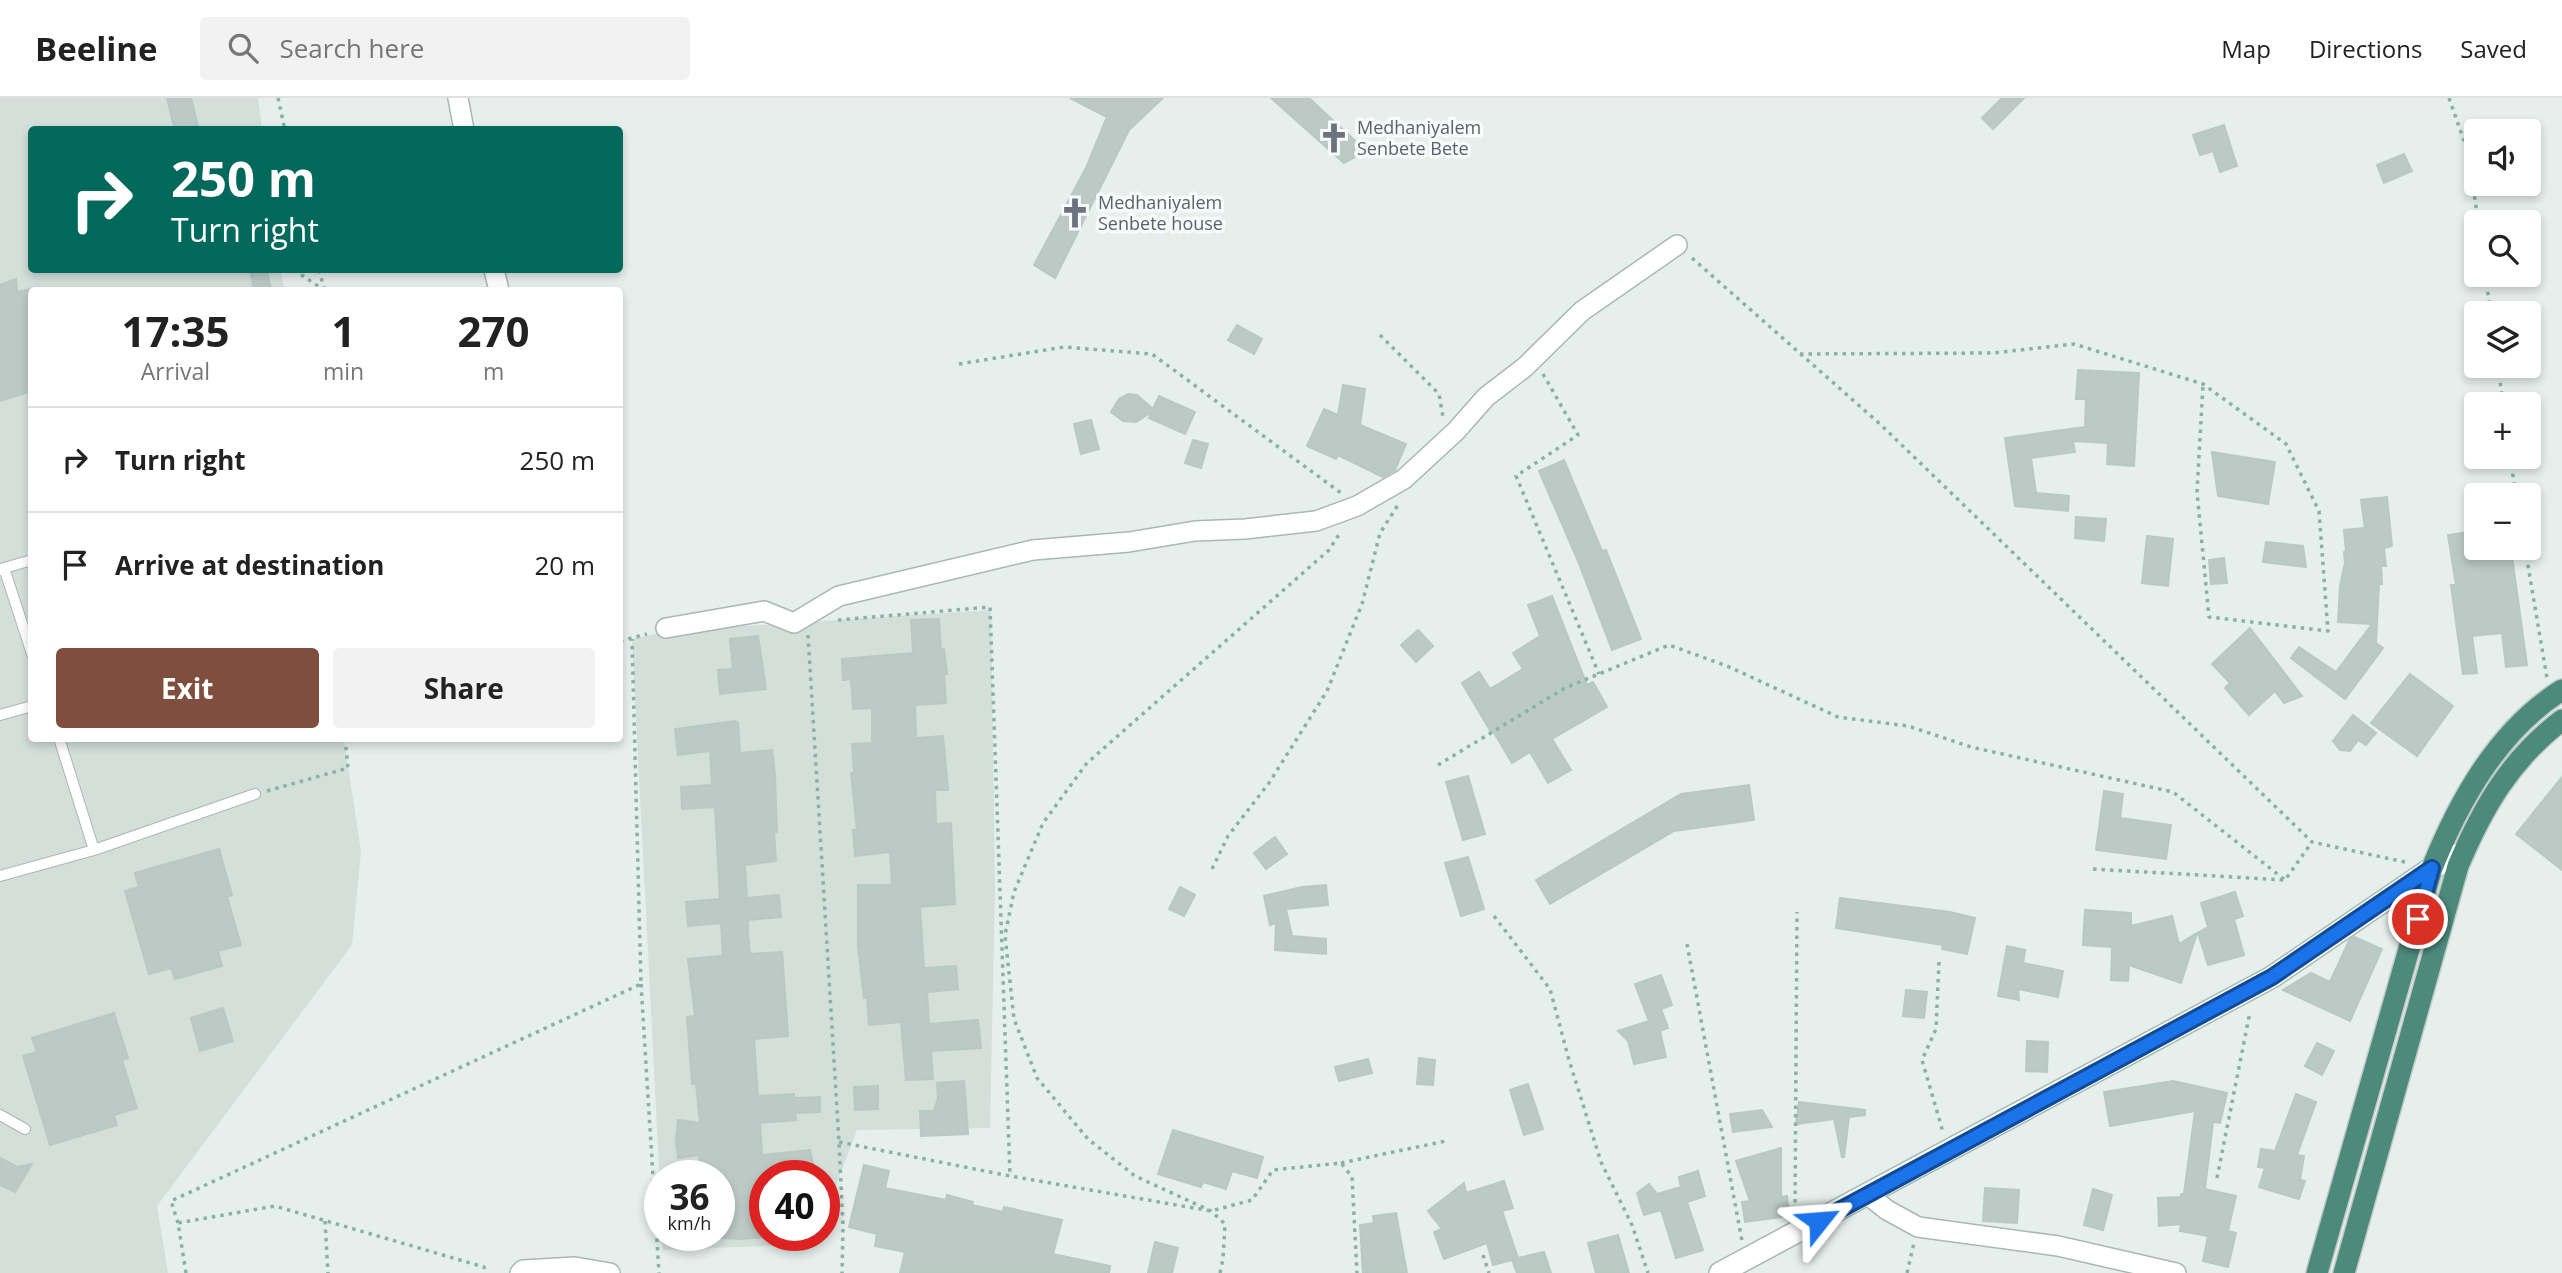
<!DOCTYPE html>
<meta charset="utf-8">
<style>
:root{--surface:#fff;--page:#f2f2f2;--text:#222;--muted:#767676;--line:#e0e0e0;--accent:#804e3d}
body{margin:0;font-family:"Open Sans",sans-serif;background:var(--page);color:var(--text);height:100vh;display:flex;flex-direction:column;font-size:26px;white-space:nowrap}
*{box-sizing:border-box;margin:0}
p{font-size:23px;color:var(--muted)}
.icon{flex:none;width:38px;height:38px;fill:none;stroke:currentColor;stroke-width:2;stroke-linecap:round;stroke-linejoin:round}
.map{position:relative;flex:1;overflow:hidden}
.panel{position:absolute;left:28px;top:189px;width:595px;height:455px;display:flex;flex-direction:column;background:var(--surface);border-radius:7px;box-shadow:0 4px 10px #0003}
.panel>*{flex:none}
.guide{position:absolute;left:28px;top:28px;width:595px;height:147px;border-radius:7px;box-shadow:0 4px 10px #0003;background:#00695c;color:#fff;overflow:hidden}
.tools{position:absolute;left:2464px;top:21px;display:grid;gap:14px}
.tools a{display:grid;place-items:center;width:77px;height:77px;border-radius:7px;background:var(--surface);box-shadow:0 4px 10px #0003;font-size:35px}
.speed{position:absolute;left:644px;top:1062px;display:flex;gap:14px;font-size:35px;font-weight:700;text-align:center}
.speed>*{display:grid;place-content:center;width:91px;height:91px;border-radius:50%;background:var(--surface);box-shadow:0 4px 10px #0003;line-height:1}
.speed small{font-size:18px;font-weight:400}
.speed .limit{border:10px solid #d22;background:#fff;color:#111}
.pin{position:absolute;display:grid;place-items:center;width:60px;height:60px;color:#fff;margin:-30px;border:4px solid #fff;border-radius:50%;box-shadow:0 2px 7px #0007}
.me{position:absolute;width:77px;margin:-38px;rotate:62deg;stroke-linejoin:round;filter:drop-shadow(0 0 5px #0008)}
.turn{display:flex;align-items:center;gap:24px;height:147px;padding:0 28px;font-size:32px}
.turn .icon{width:91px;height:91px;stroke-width:2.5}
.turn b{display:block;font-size:49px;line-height:60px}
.eta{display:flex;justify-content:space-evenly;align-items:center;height:119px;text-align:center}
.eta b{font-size:42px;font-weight:700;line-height:49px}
.cta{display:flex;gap:14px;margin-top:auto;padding:14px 28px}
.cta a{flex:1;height:80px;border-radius:7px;background:var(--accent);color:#fff;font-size:28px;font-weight:700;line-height:80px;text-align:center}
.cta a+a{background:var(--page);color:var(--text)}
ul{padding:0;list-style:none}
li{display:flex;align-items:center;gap:21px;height:105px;padding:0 28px;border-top:2px solid var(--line)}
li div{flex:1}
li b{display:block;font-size:26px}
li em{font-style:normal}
header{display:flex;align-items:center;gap:42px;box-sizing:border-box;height:98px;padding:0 35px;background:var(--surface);border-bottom:2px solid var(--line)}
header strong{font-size:33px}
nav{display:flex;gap:38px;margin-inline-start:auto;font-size:24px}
.search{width:490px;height:63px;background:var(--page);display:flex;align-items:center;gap:18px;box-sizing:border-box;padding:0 24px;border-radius:7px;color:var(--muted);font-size:26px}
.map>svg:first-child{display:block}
</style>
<header>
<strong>Beeline</strong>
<div class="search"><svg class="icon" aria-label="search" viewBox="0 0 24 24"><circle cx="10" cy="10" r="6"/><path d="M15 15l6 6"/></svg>Search here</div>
<nav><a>Map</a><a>Directions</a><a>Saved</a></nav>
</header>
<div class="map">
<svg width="2562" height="1175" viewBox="0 0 2562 1175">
<rect width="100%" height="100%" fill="#e6efeb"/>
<path fill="#d4dfda" d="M0,0H258L262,31L32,32V172H281L284,192H32V640L344,641L361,754L352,847L157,1108L168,1175H0Z
M991,512L995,790L990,1030L857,1032L824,1119V1078H765V1138H817L814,1146L663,1152L662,1138H719V1078H660V1088L632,541L670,533Z"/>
<path fill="#bbcac4" stroke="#b8c9c2" stroke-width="2" d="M167,0H191L199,32H175Z
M1070,0H1163L1129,32L1055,180L1034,167L1086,70L1107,19Z
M1271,0H1309L1366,53L1344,65Z
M2002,0H2024L1993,31L1982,20Z
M2224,27L2237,68L2220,74L2213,53L2200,57L2193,37Z
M2404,56L2412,73L2384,85L2377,67Z
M267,173L271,192H254L251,176Z
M16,181L17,194L32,191V293L0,303V187Z
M1237,227L1262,241L1254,256L1228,242Z
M2078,272L2139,275L2134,368L2107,366L2108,345L2073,343L2075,354L2031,360L2036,395L2069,398L2068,413L2015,408L2005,340L2085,329L2086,301H2076Z
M1343,287L1365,291L1360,327L1406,346L1395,372L1383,379L1338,357L1336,361L1307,348L1324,311L1338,317Z
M1128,296L1137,297L1153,311L1159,298L1195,314L1185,336L1149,320L1152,314L1136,324L1123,323L1111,314L1119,301Z
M1091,322L1099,351L1081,356L1074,326Z
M1193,342L1208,346L1201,370L1185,365Z
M2212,354L2275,364L2268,406L2218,398Z
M1564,362L1602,453L1606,452L1641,541L1612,552L1578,463L1539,373Z
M2387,399L2392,448L2384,450L2386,468H2381L2382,486H2379L2376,545L2383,550L2345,601L2291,560L2299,549L2336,574L2372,526L2338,524L2340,488L2345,465L2344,454L2346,453L2344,432L2365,430L2361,402Z
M2076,419L2106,421L2104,443L2075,440Z
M2476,433V450H2503L2504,459L2512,458L2527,567L2506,569L2502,535L2472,538L2477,575L2463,576L2451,487H2456L2448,437Z
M2147,438L2173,441L2168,488L2142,485Z
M2266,444L2303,448L2306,469L2263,464Z
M2224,460L2227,485L2211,486L2209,462Z
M1552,498L1587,587L1593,584L1607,609L1552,641L1571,672L1548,685L1530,654L1512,665L1493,633L1491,634L1462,585L1479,574L1490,591L1523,571L1513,555L1540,538L1528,507Z
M939,521L941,552L944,551L947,576H944L946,605L915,607L916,640L943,638L948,692H935L936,726L951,725L955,806L920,809L924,870L956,868L958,891L927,894L929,926L978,922L981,950L931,953L933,981L906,982L901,924L869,927L867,900H864L858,848V787H892L890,754L855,758L853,732H857L851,675H854L852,646L872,645V610L853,611L851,581L843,582L842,561L913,555L911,522Z
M2250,530L2302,598L2284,605L2275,593L2249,617L2225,590L2230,585L2212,566Z
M1418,532L1433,548L1416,564L1401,547Z
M758,538L766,591L720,596L718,572L733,571L730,541Z
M2410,576L2453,608L2417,658L2371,625Z
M2353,617L2376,635L2366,647L2358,642L2350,653L2340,652L2333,643Z
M735,623L738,625L740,655L772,652L775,677L777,734H774L776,763L745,767L747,800L779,797L781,819L748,822V837L750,856L782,854L788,938L754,941L758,998L794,996V1000L820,999V1014L795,1015L796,1022L760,1025L762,1057L810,1052L815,1075L764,1078L765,1139L742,1141L719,1140V1078H701L699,1057L678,1060L676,1044L678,1022L700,1025L696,985L692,986L687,919L695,918L688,861L723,858L721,825L688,828L686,804L720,801L715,709L682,711L681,689L712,687L710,653L678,657L675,631Z
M1468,678L1485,736L1463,742L1446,684Z
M2562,679V772L2516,736Z
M1749,687L1754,722L1674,733L1550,806L1536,782L1681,696Z
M2104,693L2123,696L2120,720L2171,727L2166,761L2096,752Z
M1275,739L1287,756L1266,771L1254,755Z
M219,751L232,797L227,799L241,847L218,853L222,868L175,881L171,870L149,876L125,793L139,789L135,775Z
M1468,759L1484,811L1461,818L1445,765Z
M1326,787L1328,807L1286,811L1292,838L1326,841V856L1275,852L1276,825L1270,827L1264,798L1302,789Z
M1180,789L1195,797L1184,818L1169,811Z
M2235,794L2243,818L2234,821L2244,857L2208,867L2198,835L2208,829L2201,805Z
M1840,800L1950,814L1975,820L1967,856L1942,851L1943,847L1836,830Z
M2085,812L2131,815V828L2172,818L2179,846L2197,835L2181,885L2129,867L2128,883L2111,882L2112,849L2083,847Z
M2354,839L2382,851L2350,923L2283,892L2311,875L2330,884L2349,843Z
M2007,848L2025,852L2023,865L2063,873L2058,899L2018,891L2019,902L1998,898Z
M1661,877L1672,907L1661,911L1668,930L1660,933L1666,959L1634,966L1628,943L1618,933L1649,923L1635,886Z
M1906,892L1927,894L1924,920L1903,918Z
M223,910L233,943L200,953L191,920Z
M114,915L128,960L122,962L137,1010L114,1017L117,1027L50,1047L23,958L37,954L32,940Z
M2027,943L2048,944L2047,974L2026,973Z
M2317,945L2334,953L2322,977L2305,968Z
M1419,960L1435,962L1433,987L1417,986Z
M1368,961L1372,975L1339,983L1335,969Z
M964,983L968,1036L921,1038L920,1013H934L938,1000L937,985Z
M2173,983L2227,995L2220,1025L2213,1024L2205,1091L2236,1098L2228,1133L2236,1135L2228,1169L2203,1163L2208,1138L2180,1133L2181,1126L2159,1128L2158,1100L2181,1099V1096H2184L2195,1013L2110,1028L2104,994Z
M1528,986L1543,1031L1524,1037L1510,992Z
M878,988V1011L855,1012L854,989Z
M2296,996L2316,1004L2297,1057L2304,1058L2300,1082L2305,1083L2299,1101L2259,1089L2265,1070L2258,1069L2261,1051L2275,1053Z
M1799,1004L1865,1012V1017L1849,1019L1844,1059H1842L1834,1021L1796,1026Z
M1762,1012L1772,1029L1733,1034L1730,1016Z
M1173,1032L1263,1059L1257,1080L1232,1073L1226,1091L1203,1084L1201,1089L1158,1076Z
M1781,1050V1099L1787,1098L1789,1118L1745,1124L1742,1104L1750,1103L1736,1063Z
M0,1060L17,1069L32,1066L15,1094L0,1087Z
M864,1067L889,1073L885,1090L946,1102L947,1097L973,1104L972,1107L1003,1114L1004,1109L1062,1122L1053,1156L1110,1168L1109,1175H900L905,1154L875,1148L877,1136L849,1129Z
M1698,1073L1705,1098L1687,1104L1703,1152L1676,1160L1661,1112L1644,1117L1637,1095L1649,1086L1657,1096L1681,1089L1679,1079Z
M1504,1083L1513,1110L1502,1113L1518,1160L1544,1154L1551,1175H1517L1512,1162L1493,1167L1487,1145L1444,1161L1434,1134L1442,1131L1428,1113L1464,1085L1466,1095Z
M1985,1090L2019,1092L2017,1125L1983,1123Z
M2093,1091L2112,1097L2103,1132L2084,1127Z
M1396,1115L1407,1175H1363L1360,1127L1374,1125L1373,1118Z
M1618,1137L1629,1175H1596L1588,1145Z
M1155,1144L1178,1150L1172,1175H1148Z"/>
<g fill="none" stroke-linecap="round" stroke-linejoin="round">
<g stroke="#a8b8b2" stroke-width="12">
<path id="service" d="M4,470L32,462
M0,472L4,470L32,556
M0,617L32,608
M94,752L255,696
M0,778L94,752L59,640
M0,1017L25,1031"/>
</g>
<g stroke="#a8b8b2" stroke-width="22">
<path id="minor" d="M458,0L464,32
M494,172L499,192
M666,530L764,513L794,525L839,498L1033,452L1129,444L1195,433L1245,431L1316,423L1357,408L1404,381L1456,333L1486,299L1525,269L1582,213L1677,147
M1868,1097L1887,1112L1918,1129L2058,1148L2176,1175
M520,1175L523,1172L575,1169L610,1175"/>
</g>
<g stroke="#a8b8b2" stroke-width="24">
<path id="tertiary" d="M1720,1175L2272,879L2432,770L2464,754"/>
</g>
<g stroke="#c2cac8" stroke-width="24">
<path id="trunk" d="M2317,1175L2432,770C2459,703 2498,632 2562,592
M2344,1175L2458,768C2483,709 2510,662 2562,622"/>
</g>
<path stroke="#86b3a5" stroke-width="3.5" stroke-dasharray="3.5 5" stroke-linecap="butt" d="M278,0L285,32
M2449,0L2469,57L2478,124
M1692,160L1880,326L2312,744L2405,764
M294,172L324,192
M319,172L324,190
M2485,177L2491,215
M1380,237L1439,296L1443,319
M1800,256L1993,255L2074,246L2203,286L2286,346L2319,413L2328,533L2209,519L2197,394L2203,286
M959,266L1064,249L1152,256L1341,395
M2498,268L2503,306
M1543,276L1578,337L1516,378L1599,576
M2510,359L2516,397
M2525,450L2547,580
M838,522L990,509L1010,1078
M808,537L839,1044L843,1128L842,1175
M620,543L647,536
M1438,667L1565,590L1669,547L1727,568L1838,619L1908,628L1971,649L2173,694L2285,782
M267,693L348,670L345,640
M1212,771L1228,738L1269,685L1327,593L1362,506L1380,435L1398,407
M2093,771L2285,782L2312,744
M1494,818L1550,891L1569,962L1601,1064L1632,1127L1648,1175
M1687,846L1742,1143
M1939,864L1936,931L1922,962L1943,1034
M641,886L659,1175
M839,1044L1010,1078L1211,1113L1252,1102L1273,1072L1341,1065L1352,1079L1357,1175
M1341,1065L1446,1043
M2217,1080L2250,914
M1795,1113L1797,814
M325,1123L328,1175
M178,1125L171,1103L641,886L632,541
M1483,1157L1489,1175
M186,1175L178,1125L275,1108L484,1169L485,1175
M1220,1175L1223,1161L1225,1126L1211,1113L1135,1078L1088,1041L1037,980L1014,921L1005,837L1014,794L1043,725L1087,665L1329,452L1340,435
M1907,1175L1914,1145"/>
<use href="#service" stroke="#fff" stroke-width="10"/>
<use href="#minor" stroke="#fff" stroke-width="19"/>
<use href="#tertiary" stroke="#fff" stroke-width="21"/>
<use href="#trunk" stroke="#4c8a7c" stroke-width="21"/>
</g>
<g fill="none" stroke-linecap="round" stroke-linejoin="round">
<g stroke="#114b97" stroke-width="18">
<path id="route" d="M1819,1123L2272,879L2432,770L2418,821"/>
</g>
<use href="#route" stroke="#1a73e8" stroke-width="12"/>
</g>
<defs>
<g id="church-bare" transform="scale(2.415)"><path d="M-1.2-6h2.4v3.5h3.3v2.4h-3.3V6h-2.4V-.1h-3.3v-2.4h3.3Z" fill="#6b7280" stroke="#f7fbf9" stroke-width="2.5" paint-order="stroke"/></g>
</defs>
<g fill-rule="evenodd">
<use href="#church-bare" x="1334" y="40"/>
<use href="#church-bare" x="1075" y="115"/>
</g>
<g text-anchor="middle" stroke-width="7" stroke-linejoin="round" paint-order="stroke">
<g font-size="18" fill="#5b616d" stroke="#f7fbf9" text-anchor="start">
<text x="1357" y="36">Medhaniyalem<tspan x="1357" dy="21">Senbete Bete</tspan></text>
<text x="1098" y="111">Medhaniyalem<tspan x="1098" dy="21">Senbete house</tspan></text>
</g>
</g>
</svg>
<div class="tools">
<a><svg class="icon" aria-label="sound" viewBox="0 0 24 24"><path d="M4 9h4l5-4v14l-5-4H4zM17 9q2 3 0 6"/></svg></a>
<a><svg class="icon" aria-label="search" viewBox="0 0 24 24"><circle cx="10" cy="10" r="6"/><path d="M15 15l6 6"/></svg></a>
<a><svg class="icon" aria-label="layers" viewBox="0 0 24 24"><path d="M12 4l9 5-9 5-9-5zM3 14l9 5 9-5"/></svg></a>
<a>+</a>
<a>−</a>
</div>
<div class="speed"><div>36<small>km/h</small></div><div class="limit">40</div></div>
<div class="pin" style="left:2418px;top:821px;background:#d93025"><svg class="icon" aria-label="arrive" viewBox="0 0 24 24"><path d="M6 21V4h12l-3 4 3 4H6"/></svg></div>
<svg class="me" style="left:1819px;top:1123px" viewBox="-20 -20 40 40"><path d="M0-17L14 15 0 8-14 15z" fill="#1a73e8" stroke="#fff" stroke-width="4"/></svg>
<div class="guide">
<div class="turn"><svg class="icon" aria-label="right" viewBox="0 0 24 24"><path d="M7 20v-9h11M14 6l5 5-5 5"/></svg><div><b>250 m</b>Turn right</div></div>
</div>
<section class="panel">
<div class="eta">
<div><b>17:35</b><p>Arrival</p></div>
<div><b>1</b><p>min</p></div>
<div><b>270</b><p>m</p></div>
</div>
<ul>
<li><svg class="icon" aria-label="right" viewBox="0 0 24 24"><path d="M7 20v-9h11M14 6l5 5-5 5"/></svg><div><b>Turn right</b></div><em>250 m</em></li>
<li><svg class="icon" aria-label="arrive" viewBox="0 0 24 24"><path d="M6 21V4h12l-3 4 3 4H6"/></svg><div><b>Arrive at destination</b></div><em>20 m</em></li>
</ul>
<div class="cta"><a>Exit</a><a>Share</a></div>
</section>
</div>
